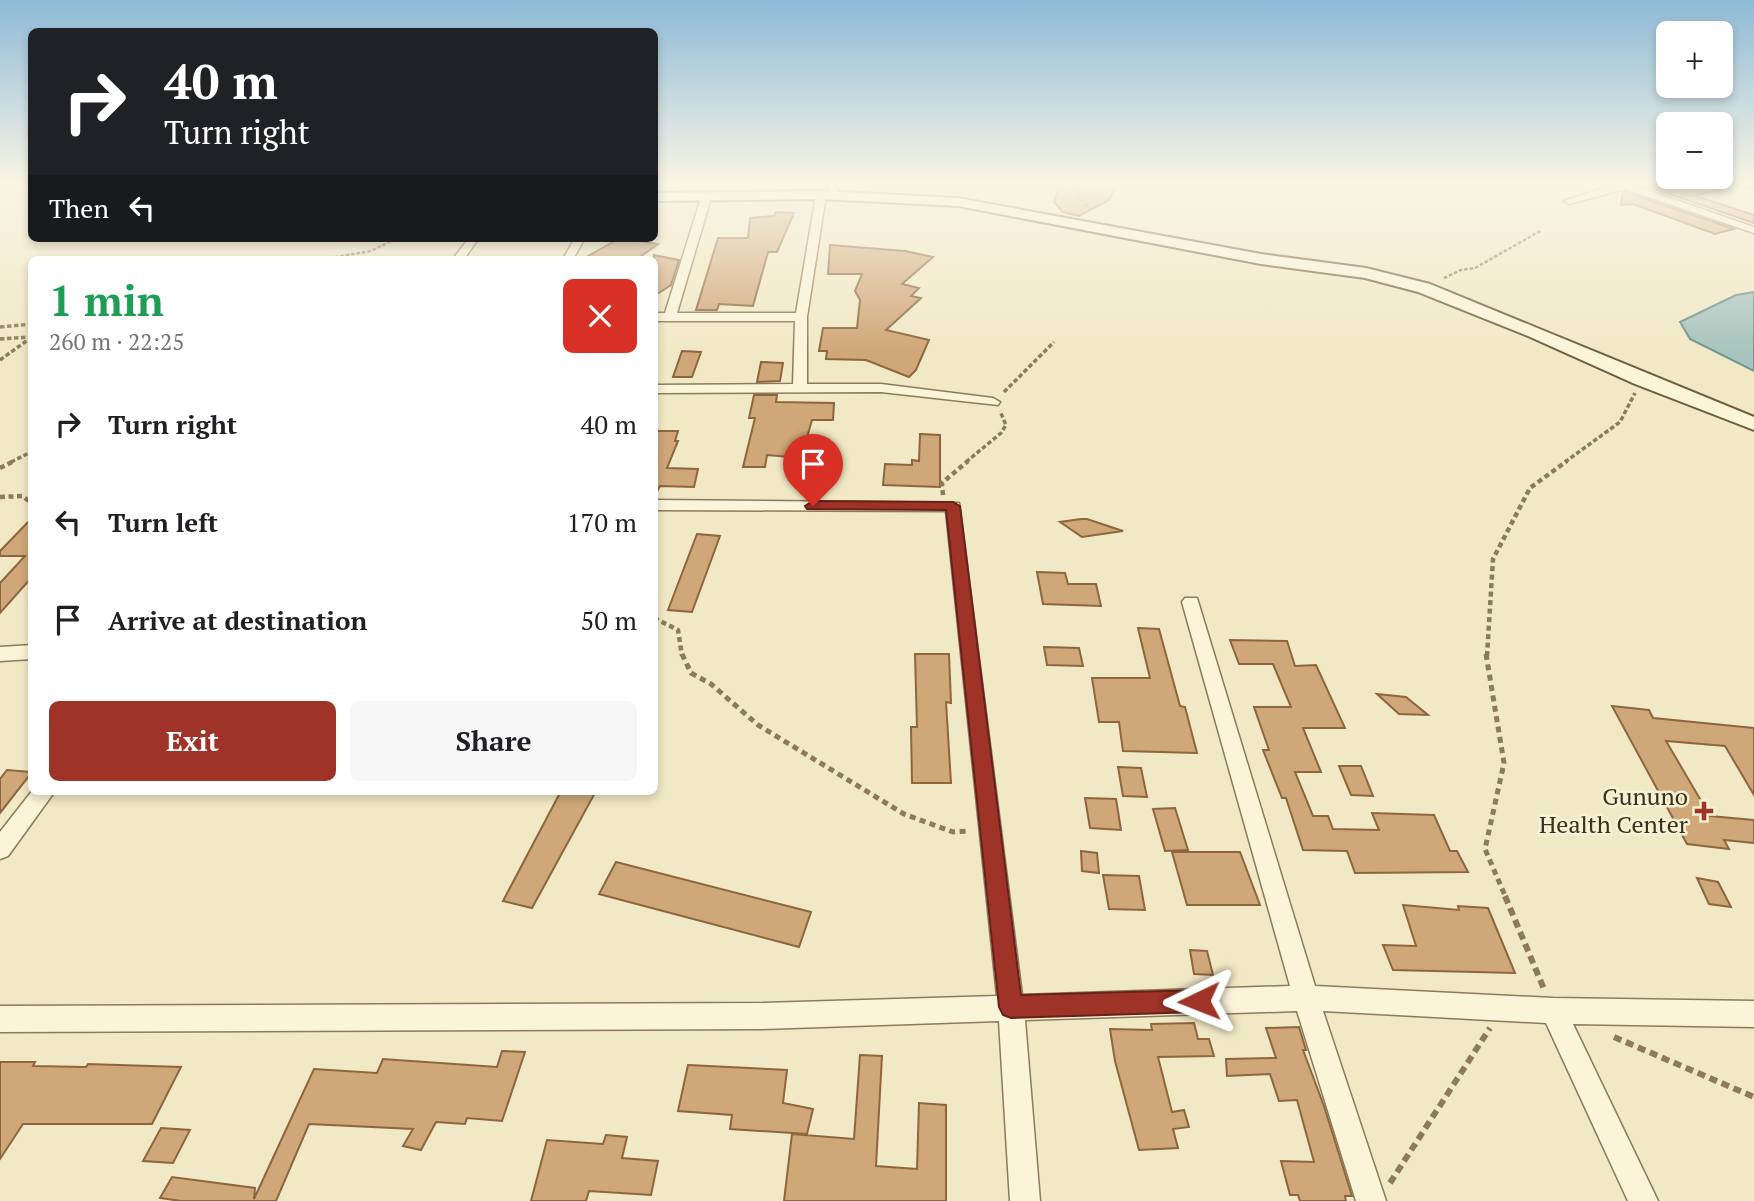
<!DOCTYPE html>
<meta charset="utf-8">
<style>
:root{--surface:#fff;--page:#f6f6f6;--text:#202124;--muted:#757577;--accent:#9f3327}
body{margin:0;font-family:"PT Serif",serif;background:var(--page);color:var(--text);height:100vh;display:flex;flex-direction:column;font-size:26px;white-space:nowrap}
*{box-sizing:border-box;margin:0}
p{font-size:23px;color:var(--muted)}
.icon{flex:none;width:38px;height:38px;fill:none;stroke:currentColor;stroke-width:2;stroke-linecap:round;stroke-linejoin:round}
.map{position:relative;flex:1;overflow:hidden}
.side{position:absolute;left:28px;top:256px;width:630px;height:539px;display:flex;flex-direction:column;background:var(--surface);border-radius:10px;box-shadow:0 4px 10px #0003}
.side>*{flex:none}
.top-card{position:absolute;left:28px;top:28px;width:630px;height:214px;border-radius:10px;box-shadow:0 4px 10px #0003;background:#202124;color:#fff;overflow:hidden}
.buttons{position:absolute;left:1656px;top:21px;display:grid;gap:14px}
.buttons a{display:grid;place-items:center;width:77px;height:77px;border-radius:10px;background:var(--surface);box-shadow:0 4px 10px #0003;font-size:35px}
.pin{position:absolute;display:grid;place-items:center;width:60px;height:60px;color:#fff;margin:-72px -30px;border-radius:50% 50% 50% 0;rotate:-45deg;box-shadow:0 0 7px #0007}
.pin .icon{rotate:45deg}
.me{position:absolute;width:77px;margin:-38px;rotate:268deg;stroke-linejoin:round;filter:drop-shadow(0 0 5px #0008)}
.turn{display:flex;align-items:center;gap:24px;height:147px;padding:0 21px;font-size:32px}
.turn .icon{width:91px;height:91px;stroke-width:2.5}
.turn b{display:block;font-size:49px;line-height:60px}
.then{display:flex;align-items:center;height:66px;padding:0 21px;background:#0003;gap:14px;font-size:26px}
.round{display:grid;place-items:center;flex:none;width:74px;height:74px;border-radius:10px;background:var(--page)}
.summary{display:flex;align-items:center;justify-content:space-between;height:119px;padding:0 21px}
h1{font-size:42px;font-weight:600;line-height:52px;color:#1e9e55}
.button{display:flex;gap:14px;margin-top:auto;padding:14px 21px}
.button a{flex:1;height:80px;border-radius:10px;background:var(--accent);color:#fff;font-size:28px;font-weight:600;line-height:80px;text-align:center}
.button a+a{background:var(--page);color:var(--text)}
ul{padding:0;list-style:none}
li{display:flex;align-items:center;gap:21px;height:98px;padding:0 21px}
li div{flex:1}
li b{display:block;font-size:26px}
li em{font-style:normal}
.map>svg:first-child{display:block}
</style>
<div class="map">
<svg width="1754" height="1201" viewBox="0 0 1754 1201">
<rect width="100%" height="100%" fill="#f1e8c5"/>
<path fill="#a7c4be" stroke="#6d938d" stroke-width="2" d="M1754,292V371L1690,339L1680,322L1736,295Z"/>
<path fill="#d0a779" stroke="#8d663e" stroke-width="2" d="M1060,184L1092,186L1093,184H1117L1109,200L1079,216L1063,212L1054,202Z
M1640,184H1721V189L1696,196L1754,215V223Z
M1623,192H1625L1734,229L1715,234L1633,204L1621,205Z
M776,212L794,213L777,252H768L753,306L719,304L717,310H696L718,238H748L750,218L774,216Z
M620,238L658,244L637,259H583Z
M830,245L905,251L933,257L902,284L919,288L911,296L921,298L886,330L929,340L916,370L909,377L866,360L826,359L827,351H819L823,328H857L860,300L855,291L862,274H828Z
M654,255L679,260L671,285L654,296Z
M682,351L701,352L692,377H673Z
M761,362L783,363L780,381L757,382Z
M754,395H777L776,402L834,403L833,420H812L801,458L767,455L765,467H743L755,418H749Z
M654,431H678L675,441H678L667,468L698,469L694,487L660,486L654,497Z
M920,434L940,435V487L883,485L885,464L912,465V460L919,461Z
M32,518V577L0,613V583L25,556H0V551Z
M1081,519H1087L1123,531L1082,537L1060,522Z
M697,534L720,536L692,612L668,610Z
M1037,572L1065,573L1068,584H1096L1101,606L1043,604Z
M1138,628L1159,629L1180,706L1185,707L1197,753L1123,751L1119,722H1099L1092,678H1150Z
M1230,640L1287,641L1295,666L1316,665L1345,728H1303L1321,772H1295L1313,816H1328L1333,829L1379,830L1372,813L1434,815L1450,851H1457L1468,872L1355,873L1347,851L1303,850L1286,798H1282L1263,750H1269L1254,707H1291L1273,664H1239Z
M1044,647L1079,648L1083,666L1047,665Z
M915,654H949L951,703L946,702L951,783H912L911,727H917Z
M1377,694L1406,697L1428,715L1399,714Z
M1612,706L1649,710L1653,718L1754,728V795L1725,746L1666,741L1710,816L1754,820V843L1724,840L1729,849L1687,844Z
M1339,766H1361L1373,796L1351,795Z
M1118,767L1141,768L1147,797L1123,796Z
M7,770L32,772L0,813V779Z
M561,791H596L532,908L503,901Z
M1085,798L1116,799L1121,830L1090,828Z
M1175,808L1188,850L1165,851L1153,809Z
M1081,851L1097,853L1099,873L1082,871Z
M1172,852H1240L1260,905H1187Z
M616,862L811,912L799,947L599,894Z
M1103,875L1139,876L1145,910L1109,909Z
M1697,878L1718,882L1731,907L1709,904Z
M1403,905L1459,910L1458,906L1488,908L1515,973L1393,970L1383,945L1416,946Z
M1190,950L1207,951L1213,975L1194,974Z
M1194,1023L1198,1039H1209L1214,1056L1158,1057L1172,1112L1184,1110L1189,1127L1173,1129L1178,1148L1139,1150L1115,1061L1110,1029L1152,1030L1151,1024Z
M1299,1027L1306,1050H1303L1324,1106L1352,1196H1345L1346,1201H1300L1298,1195H1290L1281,1161L1314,1162L1297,1100L1279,1101L1270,1074L1227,1076L1226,1059L1276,1058L1266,1028Z
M502,1051L525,1052L502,1121L467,1118L465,1124L436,1122L421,1150L403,1146L413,1129L309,1124L276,1201H181L160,1198L172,1177L255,1188L254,1199L314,1069L377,1073L383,1059L497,1067Z
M860,1055L882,1056L876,1166L917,1169L919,1103L946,1105V1201H784L792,1134L854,1139Z
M0,1062H35L33,1066L86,1067L88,1064L181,1067L152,1124H23L0,1159Z
M688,1065L787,1070L783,1103L813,1109L807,1134L730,1129L732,1115L678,1111Z
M161,1128L190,1130L173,1163L143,1161Z
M606,1135L627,1137L622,1158L658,1161L651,1195L589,1191L586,1201H531L547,1140L603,1144Z"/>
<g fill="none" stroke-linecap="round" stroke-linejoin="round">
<g stroke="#8d7a5a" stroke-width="3">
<path id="street" d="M826,184H836L840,198H834Z
M1616,184H1637L1635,186L1754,227V233L1625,189L1569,204L1564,201Z
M1740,184H1754V190Z
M821,192L826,195L807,317V384H881L993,398L1000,402L998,405L881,392L654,393V385L793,384L795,321H654V313H665L701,198L706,195L711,198L677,313H796L816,195Z
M469,238H479L464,259H453Z
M575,238H585L573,259H563Z
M654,500L959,503L1022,995L1290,986L1182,602L1185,598H1197L1315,986L1553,998L1754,1001V1027L1573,1024L1658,1201H1628L1546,1023L1323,1011L1386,1201H1356L1297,1011L1025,1020L1040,1201H1010L999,1021L763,1029L0,1032V1006L763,1003L997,996L946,511L654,510Z
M32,645V659L0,661V647Z
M32,791H55L8,856L0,859V832Z"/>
</g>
<g stroke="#6f5b3d" stroke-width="4">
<path id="secondary" d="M821,191L958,198L1261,254L1366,268L1430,284L1754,417V430L1635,384L1528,336L1418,292L1365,278L1261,264L958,206L821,199L654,201V193Z"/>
</g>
<path stroke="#8d7a5a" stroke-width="2.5" stroke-dasharray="3.5 2" stroke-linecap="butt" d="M1080,184L1078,195L1092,212
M324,259L371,251L397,238
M1444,278L1461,270L1475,268L1542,230"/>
<path stroke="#8d7a5a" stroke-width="3.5" stroke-dasharray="4.5 2.5" stroke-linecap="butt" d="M0,327L32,324
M0,339L31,337
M0,360L32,337
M1004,392L1054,342
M11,462L29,453L32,445
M966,462L1001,433L1006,425L1000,411
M1565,462L1620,422L1635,393"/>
<path stroke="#8d7a5a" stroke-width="4.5" stroke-dasharray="5 3.5" stroke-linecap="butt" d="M0,468L14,461
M943,495L942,483L968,461
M0,497L22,496L32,503
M654,618L678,630L682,656
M1487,656L1493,559L1530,488L1567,461"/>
<path stroke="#8d7a5a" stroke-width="5" stroke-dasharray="6 4.5" stroke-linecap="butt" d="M682,654L691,673L711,684L758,725L904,814L953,832L969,831
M1486,654L1504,763L1485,849L1506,898"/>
<path stroke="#8d7a5a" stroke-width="6" stroke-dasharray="8 5" stroke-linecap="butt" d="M1505,896L1544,989
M1614,1037L1754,1097
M1390,1183L1490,1028"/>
<use href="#street" fill="#faf4d9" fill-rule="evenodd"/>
<use href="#secondary" fill="#faf4d9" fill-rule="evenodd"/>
</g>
<linearGradient id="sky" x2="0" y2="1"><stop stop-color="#8ebad7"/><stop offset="0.52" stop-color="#f9f5e5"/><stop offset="1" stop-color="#f9f5e5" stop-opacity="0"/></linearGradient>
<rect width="1754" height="352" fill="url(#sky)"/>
<path fill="#9f3327" stroke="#672119" stroke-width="2" d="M813,501L953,502L960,506L1021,995L1199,990L1207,993L1210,1001L1207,1009L1199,1012L1011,1018L1003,1015L999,1007L946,510L807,509L805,506Z"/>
<path fill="#9f3327" stroke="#f7f1d5" stroke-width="2.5" d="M1700.5 800.5h7v7h7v7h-7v7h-7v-7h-7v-7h7z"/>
<g text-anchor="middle" stroke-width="5" stroke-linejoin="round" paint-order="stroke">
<g font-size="24" fill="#3c301e" stroke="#f7f1d5" text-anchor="end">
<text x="1688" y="805">Gununo<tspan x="1688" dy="28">Health Center</tspan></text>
</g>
</g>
</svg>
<div class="buttons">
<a>+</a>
<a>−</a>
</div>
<div class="pin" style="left:813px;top:506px;background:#d93025"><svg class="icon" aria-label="arrive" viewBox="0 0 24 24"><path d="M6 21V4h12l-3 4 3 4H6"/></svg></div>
<svg class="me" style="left:1199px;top:1001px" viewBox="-20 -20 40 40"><path d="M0-17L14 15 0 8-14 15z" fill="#9f3327" stroke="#fff" stroke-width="4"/></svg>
<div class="top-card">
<div class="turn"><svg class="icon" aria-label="right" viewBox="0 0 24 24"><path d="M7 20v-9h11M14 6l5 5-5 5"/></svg><div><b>40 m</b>Turn right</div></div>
<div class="then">Then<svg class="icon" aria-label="left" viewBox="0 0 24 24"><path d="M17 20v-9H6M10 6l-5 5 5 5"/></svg></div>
</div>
<section class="side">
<div class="summary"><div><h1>1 min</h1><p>260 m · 22:25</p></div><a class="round" style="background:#d93025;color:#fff"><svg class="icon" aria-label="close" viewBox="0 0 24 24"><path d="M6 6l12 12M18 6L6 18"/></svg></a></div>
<ul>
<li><svg class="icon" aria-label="right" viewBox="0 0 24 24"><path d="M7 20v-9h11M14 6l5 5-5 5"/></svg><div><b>Turn right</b></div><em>40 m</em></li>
<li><svg class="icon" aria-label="left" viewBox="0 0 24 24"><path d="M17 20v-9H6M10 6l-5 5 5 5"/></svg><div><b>Turn left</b></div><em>170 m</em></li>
<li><svg class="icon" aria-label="arrive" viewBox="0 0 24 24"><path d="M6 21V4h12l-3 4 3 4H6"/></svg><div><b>Arrive at destination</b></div><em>50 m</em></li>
</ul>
<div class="button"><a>Exit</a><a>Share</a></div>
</section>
</div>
